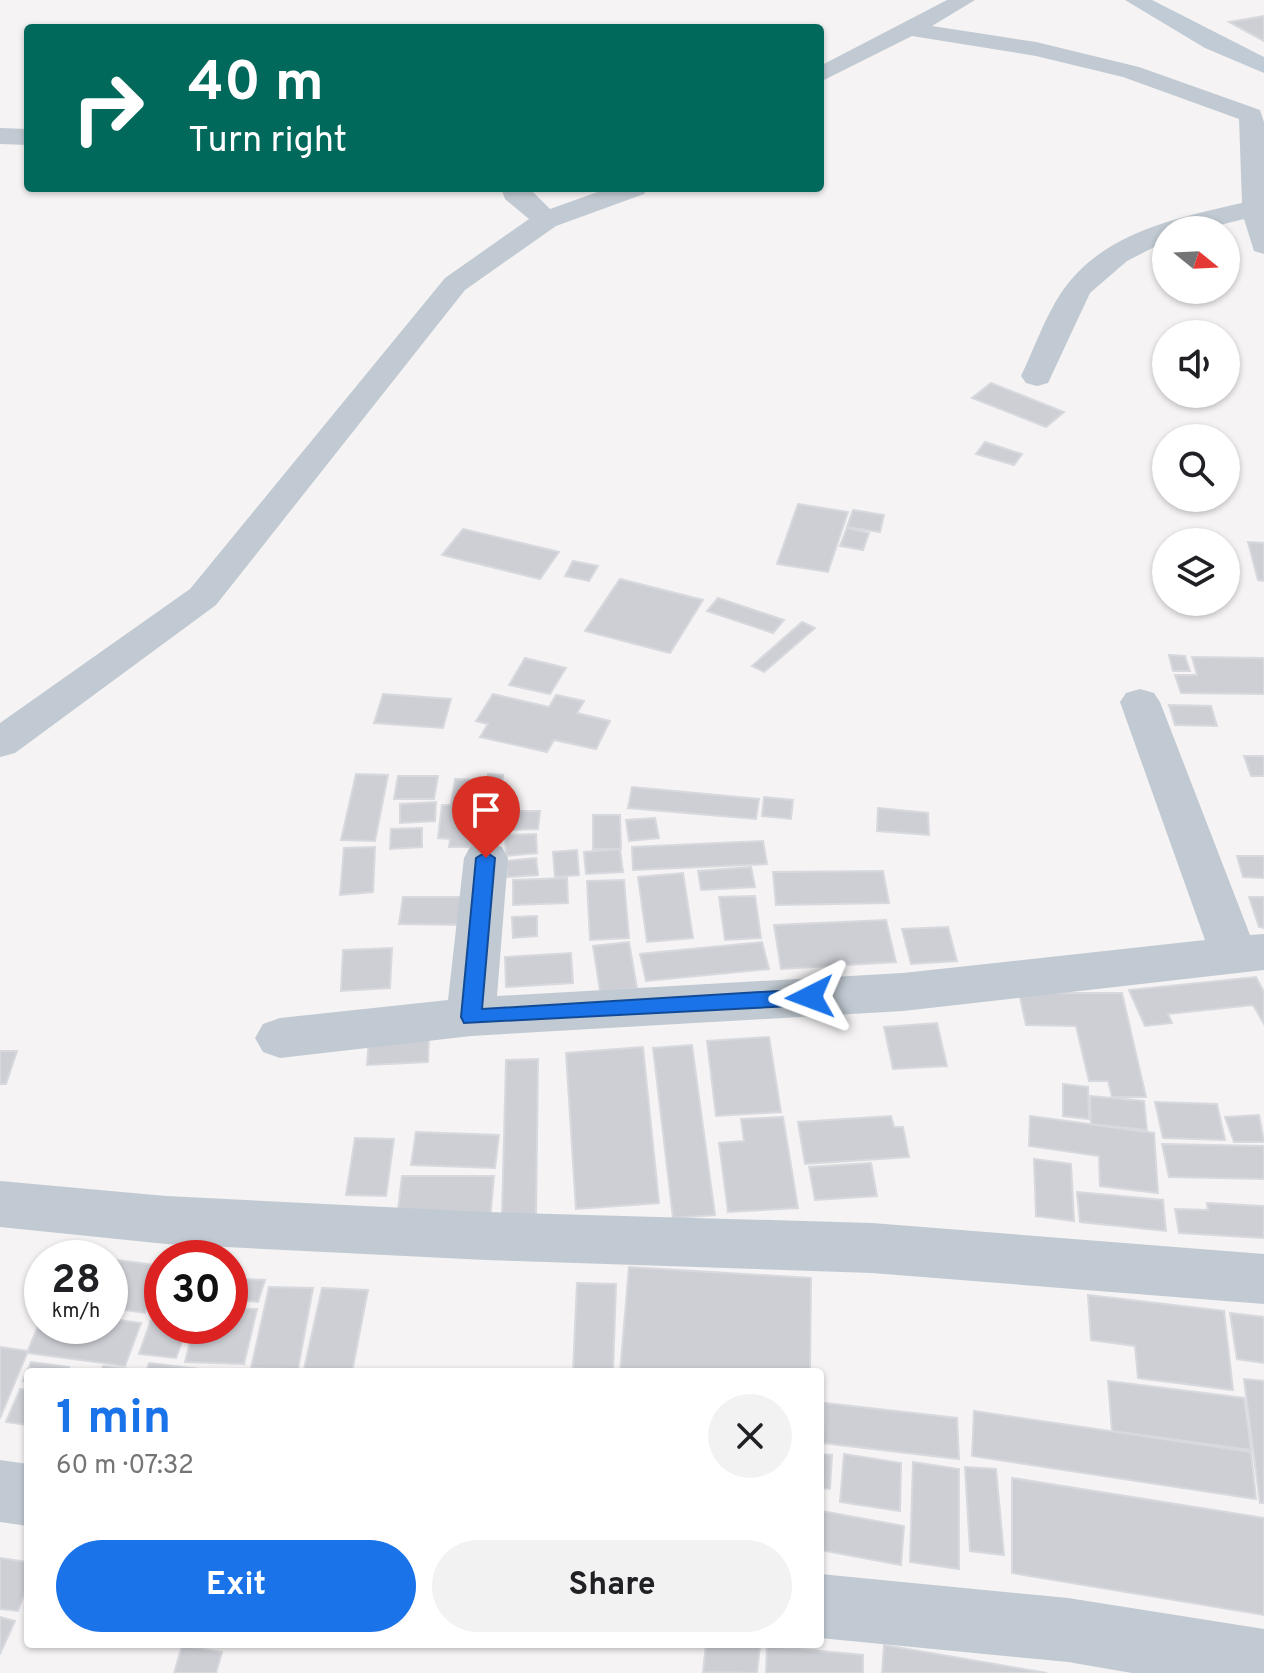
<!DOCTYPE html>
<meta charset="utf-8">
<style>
:root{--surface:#fff;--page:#f2f2f2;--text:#202124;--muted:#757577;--accent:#1a73e8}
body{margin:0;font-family:Overpass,sans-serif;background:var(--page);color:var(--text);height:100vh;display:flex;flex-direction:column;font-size:30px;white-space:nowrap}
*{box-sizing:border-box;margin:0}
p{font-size:26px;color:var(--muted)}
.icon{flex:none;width:44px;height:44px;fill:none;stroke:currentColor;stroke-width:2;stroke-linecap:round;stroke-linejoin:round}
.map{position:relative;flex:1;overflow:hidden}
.side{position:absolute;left:24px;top:1368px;width:800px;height:280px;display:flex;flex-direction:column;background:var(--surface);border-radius:8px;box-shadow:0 2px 6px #0004}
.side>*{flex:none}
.hud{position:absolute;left:24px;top:24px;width:800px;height:168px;border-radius:8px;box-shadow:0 2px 6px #0004;background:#00695c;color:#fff;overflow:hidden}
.needle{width:52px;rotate:108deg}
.controls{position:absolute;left:1152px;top:216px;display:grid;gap:16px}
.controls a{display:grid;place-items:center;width:88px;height:88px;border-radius:50%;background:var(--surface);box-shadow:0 2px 6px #0004;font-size:40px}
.speed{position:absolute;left:24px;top:1240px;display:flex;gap:16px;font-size:40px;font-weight:700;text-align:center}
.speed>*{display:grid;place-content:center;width:104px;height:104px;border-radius:50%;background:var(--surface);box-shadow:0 2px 6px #0004;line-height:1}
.speed small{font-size:20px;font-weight:400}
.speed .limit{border:12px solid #d22;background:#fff;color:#111}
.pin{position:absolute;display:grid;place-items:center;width:68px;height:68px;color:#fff;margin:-82px -34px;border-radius:50% 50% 50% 0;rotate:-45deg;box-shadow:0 0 8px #0007}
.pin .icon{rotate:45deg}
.me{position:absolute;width:88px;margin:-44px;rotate:267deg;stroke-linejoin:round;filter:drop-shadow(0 0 6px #0008)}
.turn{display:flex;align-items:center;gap:28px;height:168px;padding:0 32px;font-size:36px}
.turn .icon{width:104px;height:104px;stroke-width:2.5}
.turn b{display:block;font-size:56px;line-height:68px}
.round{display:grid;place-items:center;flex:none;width:84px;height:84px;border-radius:42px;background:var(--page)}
.summary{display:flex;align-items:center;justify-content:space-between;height:136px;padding:0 32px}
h1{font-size:48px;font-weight:700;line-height:60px;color:var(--accent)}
.cta{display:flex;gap:16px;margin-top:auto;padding:16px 32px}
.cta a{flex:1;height:92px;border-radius:48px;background:var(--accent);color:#fff;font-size:32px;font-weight:700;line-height:92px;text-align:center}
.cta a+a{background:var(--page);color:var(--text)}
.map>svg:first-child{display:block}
</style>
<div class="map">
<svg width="1264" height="1673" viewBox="0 0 1264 1673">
<rect width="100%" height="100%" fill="#f5f3f3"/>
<path fill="#cdcfd5" stroke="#d7d9de" stroke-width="2" d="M1264,16V41L1229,22Z
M991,383L1064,412L1046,427L972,398Z
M985,442L1022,454L1014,465L976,454Z
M798,504L848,512L828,572L777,564Z
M853,510L884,515L880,532L847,527Z
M847,528L869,533L863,550L840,546Z
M463,529L559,552L540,579L442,555Z
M1248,542L1264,543V581L1258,580Z
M573,561L598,566L589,581L565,576Z
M620,579L703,600L670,653L585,631Z
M718,598L784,620L773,633L707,611Z
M802,622L815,628L764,672L752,666Z
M1169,655L1185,656L1190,671H1173Z
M1192,657L1264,658V694L1181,693L1175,675H1197Z
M525,658L566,668L550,694L509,685Z
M383,694L451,699L443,728L374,723Z
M493,694L549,707L556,695L584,701L577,713L610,721L596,749L554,740L547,752L480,737L488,724L476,721Z
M1169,705L1211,706L1217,726L1175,725Z
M1244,756H1264V776H1251Z
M356,774L388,775L375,841L341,840Z
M488,774L503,775L500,813L485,812Z
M398,776H438L434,799H394Z
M455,779L485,780L474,847H449L450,839L438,838L442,805H451Z
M632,787L759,799L756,819L628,808Z
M764,797L793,800L791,819L762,816Z
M436,802L435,821L400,823V804Z
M878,808L928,813L929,835L877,831Z
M507,811H540L538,829L506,830Z
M593,815H620L621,849H593Z
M655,818L659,838L629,841L626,820Z
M422,828V847L390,849L391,829Z
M536,834L537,853L506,856L505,835Z
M763,841L767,864L633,870L632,847Z
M375,847L373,892L340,895L344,848Z
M620,849L623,872L586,874L584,852Z
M577,850L579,875L555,877L553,852Z
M1237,856H1264V878L1243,877Z
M536,858L538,875L507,877L506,861Z
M751,867L755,887L701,890L698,871Z
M883,871L889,903L776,905L773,872Z
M683,873L693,938L647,942L638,877Z
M567,878L568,903L513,905V880Z
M624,880L629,938L590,940L587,881Z
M755,896L761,938L725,940L719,897Z
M403,897H469L466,925L399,924Z
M1249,897H1264V928L1259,927Z
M537,916V936L513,938L512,917Z
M886,920L896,962L781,969L774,925Z
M948,927L957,961L911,964L902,929Z
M629,942L637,988L600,991L593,946Z
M762,942L769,969L646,981L640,954Z
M392,948L390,988L341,991L343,950Z
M571,953L573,983L506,987L505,957Z
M1256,977L1264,992V1024L1253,1005L1168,1014L1172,1023L1145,1026L1129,990Z
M1019,993H1122L1146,1097H1112L1108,1081H1089L1076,1026L1026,1025Z
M937,1023L947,1066L893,1069L884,1027Z
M429,1034L428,1062L367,1065L369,1038Z
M769,1037L781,1112L716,1116L707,1041Z
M692,1045L715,1215L673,1218L653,1048Z
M643,1047L659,1203L576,1209L566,1053Z
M0,1051H17L6,1084H0Z
M538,1059L536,1216H502L506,1060Z
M1063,1084L1088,1087L1089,1119L1063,1116Z
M1090,1096L1144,1101L1147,1130L1091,1124Z
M1155,1102L1217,1104L1225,1140L1163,1138Z
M1259,1115L1264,1142H1234L1225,1117Z
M891,1116L894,1127H903L909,1157L805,1164L798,1122Z
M1030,1116L1154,1133L1158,1193L1100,1186L1099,1156L1029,1146Z
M783,1117L798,1208L728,1212L719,1143L744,1141L741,1119Z
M416,1132L499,1135L495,1168L411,1165Z
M355,1138L394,1139L386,1196L346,1195Z
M1162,1144L1264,1146V1179L1169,1177Z
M1034,1159L1071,1164L1074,1221L1036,1216Z
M871,1163L877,1196L815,1200L809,1167Z
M402,1176H494L490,1220L397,1219Z
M1077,1192L1163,1200L1166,1231L1080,1222Z
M1207,1203L1264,1206V1238L1179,1233L1175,1209L1208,1210Z
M110,1259L162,1266L145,1313L110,1308Z
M629,1267L811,1278L810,1372H620Z
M245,1279L265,1280L258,1302L239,1300Z
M577,1283L616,1284L613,1372H573Z
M269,1287L313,1288L298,1369L251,1368Z
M322,1288L368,1290L352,1372L304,1369Z
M1088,1295L1224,1311L1233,1390L1138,1378L1135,1346L1091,1340Z
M230,1308L257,1309L244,1364L185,1362L194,1326H230Z
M1230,1313L1264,1317V1363L1237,1359Z
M153,1314L162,1315V1326H188L176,1358L139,1354Z
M42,1316V1326H110V1319L141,1323L125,1366L27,1353Z
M0,1347L28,1351L0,1418Z
M31,1362L69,1367L67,1372H28V1382L23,1381Z
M149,1363L216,1371L146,1372Z
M103,1366L138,1370L101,1372Z
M1244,1379L1264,1381V1503H1260Z
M1108,1381L1244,1398L1251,1450L1112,1431Z
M20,1389L28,1390V1425L6,1422Z
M825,1403L957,1418L959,1459L823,1443Z
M974,1411L1251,1452L1256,1499L972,1456Z
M820,1454L832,1455L830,1489L820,1488Z
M844,1454L901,1463L900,1511L840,1502Z
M913,1462L959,1469V1569L910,1562Z
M965,1467L996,1469L1004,1555L970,1551Z
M1012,1478L1264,1518V1615L1012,1573Z
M822,1511L904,1526L901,1565L820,1550Z
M0,1558L28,1562V1583L18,1611L0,1609Z
M0,1617L15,1621L0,1654Z
M706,1644L760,1646L757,1673L703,1672Z
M884,1645L1047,1673H882Z
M182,1646L222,1652L216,1673H174Z
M767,1646L863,1655V1673H766Z"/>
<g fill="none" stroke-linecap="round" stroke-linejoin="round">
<path fill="#c1cad2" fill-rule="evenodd" d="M947,0H975L932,26L1036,42L1139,67L1260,110L1264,122V254L1254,251L1244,219L1200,230H1166V241L1127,261L1090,293L1048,383L1037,386L1026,383L1021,376C1034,349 1044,319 1061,293C1101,233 1176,218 1242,203L1239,119L1123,77L1036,56L912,36L820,82V66Z
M0,128L28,129V145L0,144Z
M501,188H529L550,209L609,188H648L644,194L556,226L465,290L216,605L15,753L0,757V723L190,589L445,278L529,219L505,199Z
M1140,689L1154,693L1160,702L1250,935L1264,934V970L903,1011L471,1036L280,1058L263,1052L255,1038L263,1024L280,1018L448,1000L464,858L470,847L486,842L502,847L508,858L497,996L903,973L1205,940L1120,702L1126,693Z
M0,1181L166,1196L486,1212L872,1223L1264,1254V1304L872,1273L486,1260L166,1244L0,1227Z
M0,1460L28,1464V1526L0,1522Z
M820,1574L1068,1598L1264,1629V1673H1132L1068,1662L820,1638Z"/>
<path fill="#c1cbd6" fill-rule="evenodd" d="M1125,0H1152L1264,57V73L1205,48Z"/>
</g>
<path fill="#1a73e8" stroke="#114b97" stroke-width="2" d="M486,852L495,858L482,1009L810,989L820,997L810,1005L464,1023L461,1017L476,858Z"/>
</svg>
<div class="controls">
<a><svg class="needle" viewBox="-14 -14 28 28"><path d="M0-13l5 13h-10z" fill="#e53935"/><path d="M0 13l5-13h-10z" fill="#757577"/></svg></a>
<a><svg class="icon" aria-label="sound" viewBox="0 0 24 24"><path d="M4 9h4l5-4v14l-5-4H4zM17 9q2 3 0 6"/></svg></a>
<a><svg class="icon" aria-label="search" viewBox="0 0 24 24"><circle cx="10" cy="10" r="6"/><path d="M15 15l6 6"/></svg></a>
<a><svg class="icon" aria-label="layers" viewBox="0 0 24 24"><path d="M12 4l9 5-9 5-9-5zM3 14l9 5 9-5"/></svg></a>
</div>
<div class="speed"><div>28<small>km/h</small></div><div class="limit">30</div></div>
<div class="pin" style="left:486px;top:858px;background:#d93025"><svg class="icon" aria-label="arrive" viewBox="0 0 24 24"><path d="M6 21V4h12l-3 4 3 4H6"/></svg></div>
<svg class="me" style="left:810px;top:997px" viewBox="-20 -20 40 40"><path d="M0-17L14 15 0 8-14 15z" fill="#1a73e8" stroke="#fff" stroke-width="4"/></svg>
<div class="hud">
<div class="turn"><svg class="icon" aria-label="right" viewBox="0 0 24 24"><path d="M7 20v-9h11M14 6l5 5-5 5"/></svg><div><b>40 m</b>Turn right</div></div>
</div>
<section class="side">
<div class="summary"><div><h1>1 min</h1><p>60 m · 07:32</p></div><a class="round"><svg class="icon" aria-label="close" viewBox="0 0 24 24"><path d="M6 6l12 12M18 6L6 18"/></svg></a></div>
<div class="cta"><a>Exit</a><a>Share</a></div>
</section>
</div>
